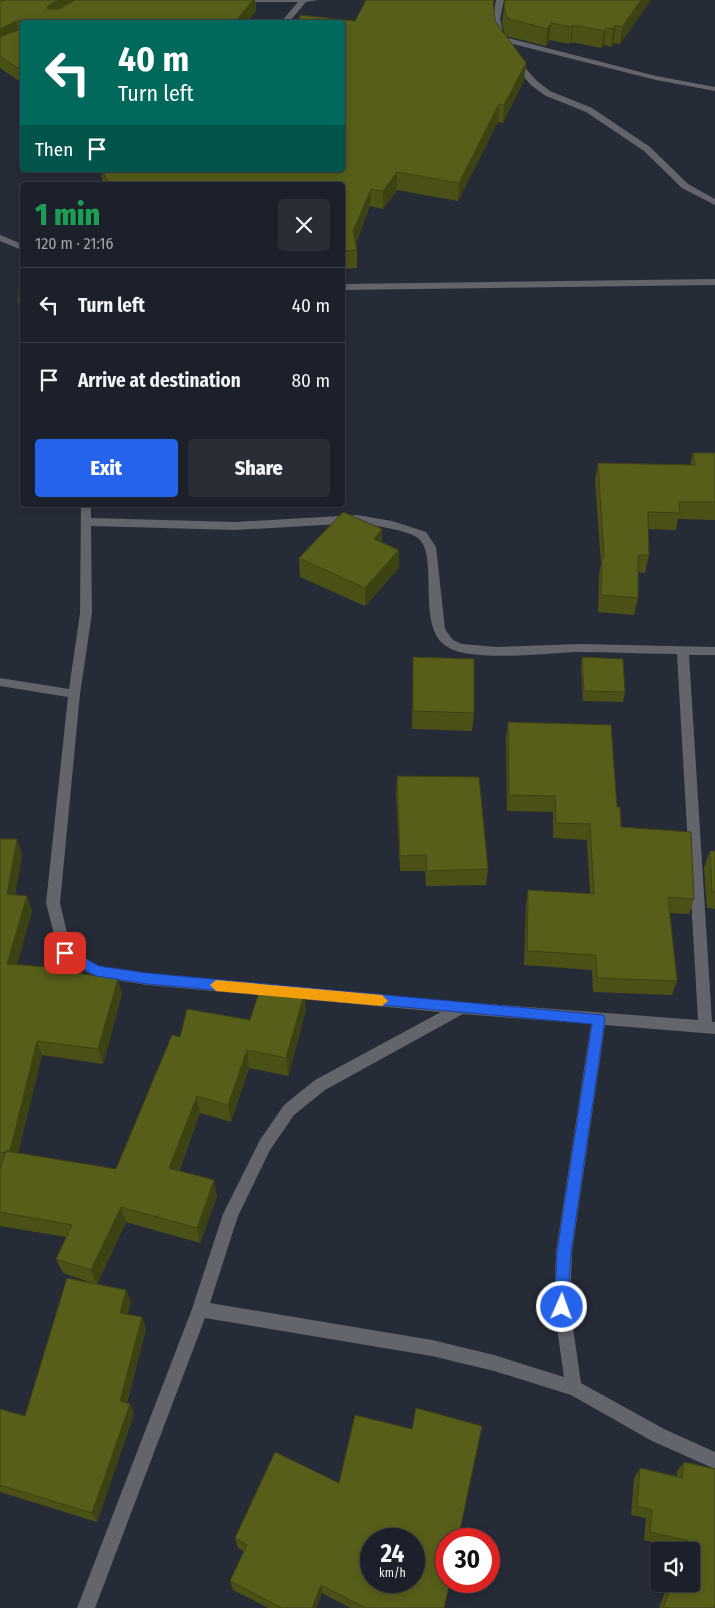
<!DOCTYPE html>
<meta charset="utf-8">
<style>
:root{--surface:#1c202a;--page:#292d36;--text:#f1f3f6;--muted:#a0a3a8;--line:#3a3e47;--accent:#2563eb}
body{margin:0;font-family:"Fira Sans Condensed",sans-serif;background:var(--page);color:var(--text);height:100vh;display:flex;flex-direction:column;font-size:19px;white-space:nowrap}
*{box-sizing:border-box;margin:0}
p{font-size:16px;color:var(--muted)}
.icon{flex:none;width:28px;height:28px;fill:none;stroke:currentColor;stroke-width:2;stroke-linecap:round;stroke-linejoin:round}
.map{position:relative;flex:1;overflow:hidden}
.sheet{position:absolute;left:20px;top:182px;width:325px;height:325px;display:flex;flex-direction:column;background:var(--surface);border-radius:5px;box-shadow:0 2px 8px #0003,0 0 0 1px var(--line)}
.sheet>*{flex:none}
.banner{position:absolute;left:20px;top:20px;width:325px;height:152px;border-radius:5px;box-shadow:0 2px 8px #0003,0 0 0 1px var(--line);background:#00695c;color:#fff;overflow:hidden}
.controls{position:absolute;left:650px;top:1542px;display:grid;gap:10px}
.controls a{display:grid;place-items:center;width:50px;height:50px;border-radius:5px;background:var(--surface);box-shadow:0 2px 8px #0003,0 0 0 1px var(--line);font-size:25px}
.speed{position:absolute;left:360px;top:1528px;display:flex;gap:10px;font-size:25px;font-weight:700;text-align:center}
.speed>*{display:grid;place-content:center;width:65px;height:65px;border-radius:50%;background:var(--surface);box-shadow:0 2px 8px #0003,0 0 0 1px var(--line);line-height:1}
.speed small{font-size:12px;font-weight:400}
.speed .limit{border:8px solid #d22;background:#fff;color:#111}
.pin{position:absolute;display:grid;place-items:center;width:42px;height:42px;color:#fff;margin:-21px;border-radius:10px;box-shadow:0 2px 8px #0006}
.me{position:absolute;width:55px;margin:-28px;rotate:2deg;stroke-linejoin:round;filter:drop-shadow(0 0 4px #0008)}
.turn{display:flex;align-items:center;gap:18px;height:105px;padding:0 15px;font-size:22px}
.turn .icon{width:65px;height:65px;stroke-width:2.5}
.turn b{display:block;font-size:35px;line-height:42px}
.then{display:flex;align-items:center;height:48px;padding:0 15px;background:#0003;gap:10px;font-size:19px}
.round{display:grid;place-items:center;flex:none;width:52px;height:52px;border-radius:5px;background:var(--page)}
.overview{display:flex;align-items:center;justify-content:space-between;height:85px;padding:0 15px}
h1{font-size:30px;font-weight:800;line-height:38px;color:#1e9e55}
.primary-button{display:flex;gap:10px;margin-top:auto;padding:10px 15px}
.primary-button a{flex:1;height:58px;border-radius:5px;background:var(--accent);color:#fff;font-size:20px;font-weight:800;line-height:58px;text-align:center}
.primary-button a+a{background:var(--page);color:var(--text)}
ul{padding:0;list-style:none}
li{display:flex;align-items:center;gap:15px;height:75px;padding:0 15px;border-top:1px solid var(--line)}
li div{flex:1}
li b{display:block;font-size:19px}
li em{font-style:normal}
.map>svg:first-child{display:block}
</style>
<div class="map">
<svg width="715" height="1608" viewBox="0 0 715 1608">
<rect width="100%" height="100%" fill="#262b38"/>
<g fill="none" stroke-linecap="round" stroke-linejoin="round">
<path fill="#62656c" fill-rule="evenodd" d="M236,0H318L306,2L289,22H281L298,2H240Z
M496,0H504L500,19L504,37L656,76L715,87V91L656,80L497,40L493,19Z
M512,60H518L537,81L550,91L592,108L650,147L688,184L715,199V205L682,188L644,151L586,112L544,95L531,85L512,64Z
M0,235L22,244V250L0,241Z
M715,279V285L342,290V284Z
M81,505H91V518L235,522L357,515L392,521L426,532L436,547L445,629L453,640L462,644L497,647L580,644L715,647V655H689L712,1022H715V1034L605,1025L572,1252L570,1307L581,1383L664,1429L715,1452V1469L652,1441L571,1395L494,1371L432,1356L205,1318L95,1608H77L192,1309L223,1214L260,1140L284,1105L315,1080L441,1012L147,985L96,977L60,957L46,903L68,697L0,686V678L69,689L80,613ZM357,523C371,525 410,530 419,539C439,558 416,626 446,646C469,663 548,653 578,652C611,652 644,654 677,654L698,1020L462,1002L147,973L98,966L71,950L60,903L80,694L92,613L91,526L235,530ZM463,1014L591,1024L556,1252L554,1307L564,1377L494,1355L432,1340L210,1303L238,1216L270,1150L294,1115L325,1090Z"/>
</g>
<path fill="#4b5116" d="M0,0H255L256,11L247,22H22V83L0,68Z
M366,0H494L493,3L495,21L505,35L502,23L505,0H651L620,44L614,43L611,47L604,45L601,48L571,42L570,44L549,40L546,46L506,36L526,63L524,80L503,123L498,122L458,201L397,190L383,209L370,206L356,243L357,250V268L342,269V185H103L101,170H342L355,21Z
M22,263V320L18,302Z
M693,453H715V520L678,519L676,530L648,529L649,555L645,573L638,572V598L634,615L598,612L599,574L601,563L595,480L598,463L690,465Z
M382,529V542L399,568L365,606L300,577L299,558Z
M413,657L474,713L472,731L412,729Z
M582,657L625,692L623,702L583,701L581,667Z
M508,722L617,807L621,827L694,899L689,914L670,913L677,981L672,995L593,992L592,970L524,965L526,904L528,890L590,894L587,840L553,838V812L507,811L506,738Z
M397,776L488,869L486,885L426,886L425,871H400L396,792Z
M0,839H17L22,855L15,895L27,896L32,911L17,964L70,969L71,973L122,994L103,1064L42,1055L18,1153L116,1169L180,1037L250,1020L306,1010L288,1076L249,1068L231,1122L200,1113L179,1171L217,1196L200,1243L126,1222L97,1284L131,1302L127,1315L142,1317L146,1329L127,1403L130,1404L134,1414L97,1522L0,1492V1409L25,1416L92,1283L63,1273L56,1259L66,1237L0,1226V1169L1,1165H0Z
M710,851H715V909L707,908L704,868Z
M684,1462L714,1608H659L668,1584H691V1551H681L682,1549L644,1540L646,1518L631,1515L634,1478L640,1468L677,1476V1471Z
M235,1538L444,1608H350L322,1593L316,1608H268L233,1590L230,1581L244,1551L238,1548Z"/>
<path fill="#3d4212" d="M58,0H84L50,20L47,9L48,6Z
M253,0H255L256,11L247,22H235Z
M641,0H651L620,44L622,27Z
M16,21L19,35L0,45V29Z
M551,23L549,40L546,46L547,29Z
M573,25L571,42L570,44L572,27Z
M616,25L614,43L611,47L613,29Z
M606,28L604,45L601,48L604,31Z
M526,63L524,80L503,123L504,105Z
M499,104L498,122L458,201L459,183Z
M397,172V190L383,209V191Z
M371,189L370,206L353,248V231Z
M382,529L381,548L374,539Z
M399,550V568L365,606V588Z
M17,839L22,855L12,910L7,894Z
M27,896L32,911L13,979L7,964Z
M118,979L122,994L103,1064L98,1049Z
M305,992L306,1010L288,1076L286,1058Z
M37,1041L42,1055L15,1167L9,1154Z
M247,1050L249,1068L231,1122L228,1105Z
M197,1096L200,1113L173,1184L169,1168Z
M214,1180L217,1196L200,1243L197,1228Z
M121,1207L126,1222L97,1285L91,1270Z
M126,1290L131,1302L125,1325L120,1313Z
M142,1317L146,1329L124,1411L120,1401Z
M130,1404L134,1414L97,1522L92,1513Z
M321,1585L322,1593L316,1608H312Z"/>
<path fill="#575e1a" stroke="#3d4212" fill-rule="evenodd" d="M5,0H58L48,6L47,9H59L75,0H253L235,22H22V71L0,56V37L20,29L21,21H16L0,29V2Z
M366,0H493L495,21L526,63L504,105L499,104L459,183L397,172L383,191L371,189L353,231L357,250L342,251V185H109L102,170H342V22H296L301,15L355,21Z
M505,0H641L622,27L616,25L613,29L606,28L604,31L573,25L572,27L551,23L547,29L507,18L504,6Z
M22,263V301L18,302Z
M693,453H715V502H679L680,513L648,512L649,555H638V598L601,595L602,557H604L598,463L695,465Z
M343,512L382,529L374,539L399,550L365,588L299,558Z
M413,657L474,659V713L413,711Z
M582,657L623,659L625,692L584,691Z
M508,722L611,725L617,807H620L621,827L691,832L694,899L668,897L677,981L597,978L596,955L527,951L528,890L594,894L590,824L556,823L555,796L509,795Z
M397,776L479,777L488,869L427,871L426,855L400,856Z
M0,839H17L7,894L27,896L7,964L70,969L69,972L118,979L98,1049L37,1041L10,1151H6L5,1153L0,1152Z
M710,851H715V892H712Z
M262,983L305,992L286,1058L247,1050L228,1105L197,1096L169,1168L214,1180L197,1228L121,1207L91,1270L56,1259L72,1225L0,1212V1169L6,1151L116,1169L172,1035L180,1037L187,1009L250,1020Z
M67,1278L126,1290L120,1313L142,1317L120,1401L130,1404L92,1513L0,1485V1409L25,1416Z
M416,1408L482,1426L458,1539H446V1581H450L444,1608H366L321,1585L312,1608H282L230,1581L247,1545L235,1538L275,1452L339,1483L355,1415L412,1429ZM371,1539H414V1581H371Z
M684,1462L715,1469V1605L714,1608H663L672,1584H691V1551H685L689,1541L650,1532L652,1510L637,1506L640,1468L682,1478Z"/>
<path fill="#2563eb" stroke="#184099" d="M65,947L99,966L147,973L603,1015L605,1019L571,1252L567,1312L562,1314L557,1312L555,1307L557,1252L592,1024L147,984L96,976L60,956L59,953Z"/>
<path fill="#f59e0b" d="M216,980L382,995L388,1001L382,1006L216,991L210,985Z"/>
</svg>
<div class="controls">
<a><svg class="icon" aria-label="sound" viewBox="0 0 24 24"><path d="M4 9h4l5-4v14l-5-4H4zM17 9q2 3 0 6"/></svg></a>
</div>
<div class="speed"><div>24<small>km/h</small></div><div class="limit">30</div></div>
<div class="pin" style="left:65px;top:953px;background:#d93025"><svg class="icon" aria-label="arrive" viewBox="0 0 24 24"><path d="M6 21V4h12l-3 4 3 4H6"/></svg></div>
<svg class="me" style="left:562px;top:1307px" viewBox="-20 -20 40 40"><circle r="17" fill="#2563eb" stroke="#fff" stroke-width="3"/><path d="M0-11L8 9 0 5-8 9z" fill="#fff"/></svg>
<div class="banner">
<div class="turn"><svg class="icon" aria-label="left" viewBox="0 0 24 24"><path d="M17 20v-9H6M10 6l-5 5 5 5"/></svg><div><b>40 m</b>Turn left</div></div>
<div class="then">Then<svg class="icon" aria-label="arrive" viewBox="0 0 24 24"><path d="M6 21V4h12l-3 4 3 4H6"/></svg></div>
</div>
<section class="sheet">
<div class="overview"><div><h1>1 min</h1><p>120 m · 21:16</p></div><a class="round"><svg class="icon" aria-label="close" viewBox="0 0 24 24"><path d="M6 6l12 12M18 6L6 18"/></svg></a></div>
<ul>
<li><svg class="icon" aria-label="left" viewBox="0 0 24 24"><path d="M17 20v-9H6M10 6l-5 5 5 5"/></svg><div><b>Turn left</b></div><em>40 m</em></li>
<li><svg class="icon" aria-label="arrive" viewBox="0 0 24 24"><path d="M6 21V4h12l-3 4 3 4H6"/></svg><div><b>Arrive at destination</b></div><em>80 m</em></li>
</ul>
<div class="primary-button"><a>Exit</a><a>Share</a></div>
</section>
</div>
